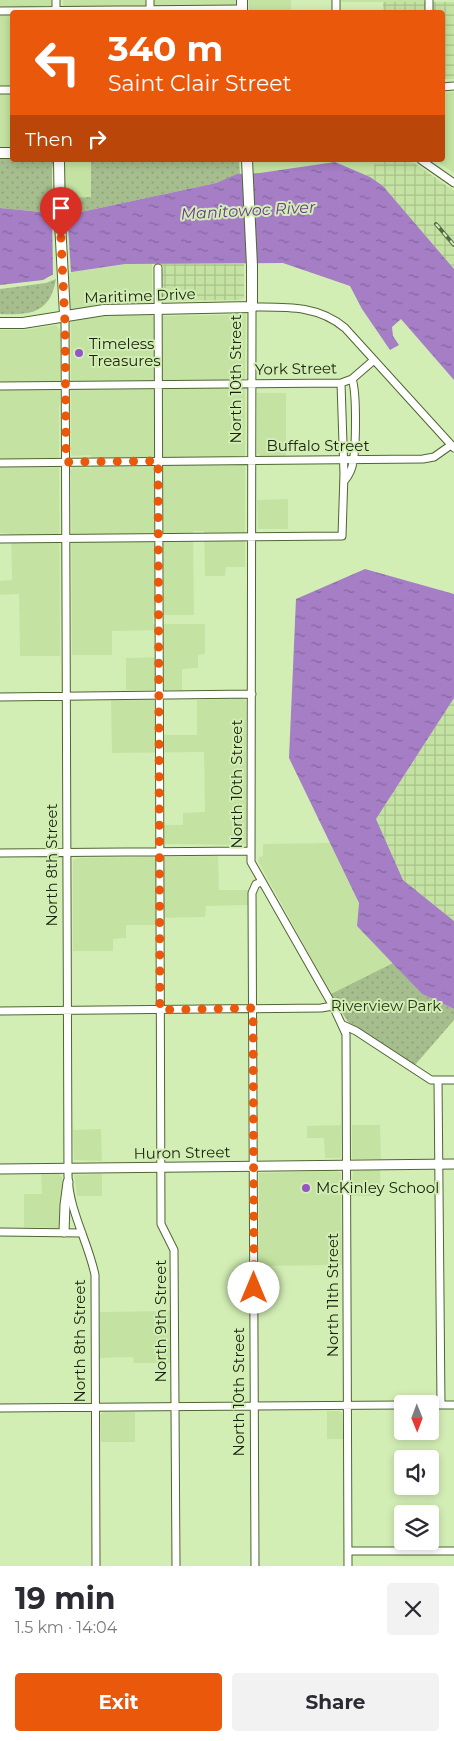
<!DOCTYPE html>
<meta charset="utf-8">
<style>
:root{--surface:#fff;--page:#f2f2f3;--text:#2b2b33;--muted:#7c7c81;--accent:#ea580c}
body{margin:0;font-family:Montserrat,sans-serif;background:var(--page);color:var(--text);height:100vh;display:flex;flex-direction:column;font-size:19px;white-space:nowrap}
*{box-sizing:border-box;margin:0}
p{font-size:16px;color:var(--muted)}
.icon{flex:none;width:28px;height:28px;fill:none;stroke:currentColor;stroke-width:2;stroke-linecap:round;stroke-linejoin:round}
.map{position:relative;height:1566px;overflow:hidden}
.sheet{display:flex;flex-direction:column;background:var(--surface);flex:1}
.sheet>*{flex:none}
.banner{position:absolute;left:10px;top:10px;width:435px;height:152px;border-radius:5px;box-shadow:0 2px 8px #0003;background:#ea580c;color:#fff;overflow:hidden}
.needle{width:32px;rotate:179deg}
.controls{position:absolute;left:394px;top:1395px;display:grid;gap:10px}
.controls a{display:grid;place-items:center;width:45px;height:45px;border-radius:5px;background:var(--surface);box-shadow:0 2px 8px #0003;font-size:25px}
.pin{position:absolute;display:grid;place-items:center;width:42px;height:42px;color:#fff;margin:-51px -21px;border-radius:50% 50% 50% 0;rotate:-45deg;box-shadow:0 0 5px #0007}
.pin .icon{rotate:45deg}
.me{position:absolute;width:55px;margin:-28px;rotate:0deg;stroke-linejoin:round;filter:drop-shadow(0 0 4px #0008)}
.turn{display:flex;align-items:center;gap:18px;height:105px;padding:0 15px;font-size:22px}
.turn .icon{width:65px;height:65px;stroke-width:2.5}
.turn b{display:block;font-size:35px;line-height:42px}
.then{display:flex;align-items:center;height:48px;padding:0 15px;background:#0003;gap:10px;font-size:19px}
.round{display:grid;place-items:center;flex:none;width:52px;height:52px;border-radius:5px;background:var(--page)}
.headline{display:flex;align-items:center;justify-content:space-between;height:85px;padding:0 15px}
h1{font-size:30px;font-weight:700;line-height:38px}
.action{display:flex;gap:10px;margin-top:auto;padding:10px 15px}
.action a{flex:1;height:58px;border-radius:5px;background:var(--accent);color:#fff;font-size:20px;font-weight:700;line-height:58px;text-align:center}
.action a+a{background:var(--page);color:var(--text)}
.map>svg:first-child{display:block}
</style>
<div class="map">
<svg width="454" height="1566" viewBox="0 0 454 1566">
<defs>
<pattern id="industrial-grid" width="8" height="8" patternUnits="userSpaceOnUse" patternTransform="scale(1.25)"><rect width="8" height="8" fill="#c4e3a2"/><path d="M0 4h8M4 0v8" fill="none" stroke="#a8c28a"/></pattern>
<pattern id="park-dots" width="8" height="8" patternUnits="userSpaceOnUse" patternTransform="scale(1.25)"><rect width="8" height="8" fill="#a6bd8e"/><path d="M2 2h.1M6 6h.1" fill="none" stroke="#8ea279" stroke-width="1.8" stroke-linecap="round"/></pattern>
<pattern id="water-ripples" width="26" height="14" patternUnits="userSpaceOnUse" patternTransform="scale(1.25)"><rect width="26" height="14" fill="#a57ec6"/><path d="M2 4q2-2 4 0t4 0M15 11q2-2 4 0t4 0" fill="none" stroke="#85679f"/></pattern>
</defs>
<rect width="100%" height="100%" fill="#d3eeb5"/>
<path fill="#c4e3a2" d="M0,0H51V12H12V147L0,148Z
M63,0H237V12H63Z
M249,0H291V12H249Z
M341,0H424V2H341Z
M454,92V173L435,160H442L443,93Z
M65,160H91V197L65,198Z
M252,160H378L366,176L360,174L253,173Z
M125,264H152V316L228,315L243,312L246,315L245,348V567H226L225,576H205L204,531H193L194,615H153V624H205V654L198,655V668L182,669V690H126V658L163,657V630L112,631V655H72L71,476L70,471L73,467L91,468V455L72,456L71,454V328L69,273Z
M56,325L60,330V398L59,408L60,656H20L19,594L0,595V581L12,580L11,534L0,533V330H24Z
M257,393H286V456H260L257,453Z
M288,499V529H258L257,500Z
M242,698L246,701V843L242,845L165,844L164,825H183V813L205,812L204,752L112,753L111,700L149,699L154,700L155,735H197V700Z
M330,843L359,903L357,926L393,963L331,994L259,863L258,860L259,857L263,856V844Z
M218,856L219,890H248V905L206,906L205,917L156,918V925H126V938L113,939V951H73V860L78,858Z
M341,1125V1156L340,1158H325L324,1138H307V1126Z
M352,1125H380L381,1159H354L352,1158Z
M101,1129L102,1161L74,1160L73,1130Z
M380,1169L381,1196H351L353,1171Z
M334,1171L340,1172L341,1174L342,1265L259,1266V1173Z
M41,1173H58L62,1177V1225L61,1228L24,1227V1194H42Z
M102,1174V1196H77L74,1175Z
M170,1311L171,1363H134L133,1357L100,1358V1312Z
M327,1411H339L342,1413L343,1439H327Z
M104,1412H135V1442H101L100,1415Z"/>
<path fill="url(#industrial-grid)" d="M383,2H454V79H443L442,12H383Z
M378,160H410L454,191V269L383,186L366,176Z
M161,264H244V298L240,300L167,301L163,298Z
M454,698V921L403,880L376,819Z"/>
<path fill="url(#park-dots)" d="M12,158V160H54L52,169V213L0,208V159Z
M91,160H239L240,174L216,183L76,213H65V198L91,197Z
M56,279C50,314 30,315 0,314V289L46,283Z
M393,963L422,994L454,1009V1020L415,1065L348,1022L331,994Z"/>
<path fill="url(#water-ripples)" d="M335,162L370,177L383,186L454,269V380L401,319L392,327L393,336L399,345L390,350L362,309L350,286L283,263L125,264L52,275L43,280L0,285V208L52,213H76L216,183L237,174L260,173Z
M365,569L454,594V698L376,819L403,880L454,921V1009L422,994L357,926L359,903L289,758L296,599Z"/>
<path fill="#d3eeb5" d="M52,211H67L71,273L53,276Z"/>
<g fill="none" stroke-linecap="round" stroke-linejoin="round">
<g stroke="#4f6632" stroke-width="9">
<path id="minor" d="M56,0V12
M150,0V12
M336,0V12
M429,0V12
M0,11L242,9
M442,87L454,86
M0,90H12
M421,160L454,183
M158,268L161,1224L174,1250L176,1566
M65,315L68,1176C69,1211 88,1241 95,1275L96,1566
M0,386L341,383L352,379L374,360
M0,463L423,459L434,457L451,445
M345,480C349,475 352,469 353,462C356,448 357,392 352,379
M0,539L342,536L344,474L341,383
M0,697L252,694
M0,853L251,851
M0,1011L321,1008L333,1006
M343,1025L356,1031L431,1080H454
M438,1080L441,1405
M0,1232L82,1233
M430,1405H454
M0,1408L402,1405
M348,1551H454
M255,1566L252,893L256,884L262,882
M348,1566L346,1034L333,1006L251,862L252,307C286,307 318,305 345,328L454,448"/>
</g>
<g stroke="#4f6632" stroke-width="11">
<path id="tertiary" d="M0,1169L454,1164
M64,1232L65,1205L68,1182"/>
</g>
<g stroke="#4f6632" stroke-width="12">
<path id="primary" d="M242,0V12
M0,153H12
M59,160L60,222L65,315
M0,323H23L104,310L252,307V266L247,160"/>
</g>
<use href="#minor" stroke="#fff" stroke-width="7"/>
<use href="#tertiary" stroke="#fff" stroke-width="9"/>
<use href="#primary" stroke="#fff" stroke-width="10"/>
<g stroke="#576745" stroke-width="4">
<path id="rail" d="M436,224L454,245"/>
</g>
<use href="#rail" stroke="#d3eeb5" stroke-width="2" stroke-dasharray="5.5" stroke-linecap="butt"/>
</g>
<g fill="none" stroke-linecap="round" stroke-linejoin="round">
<path stroke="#ea580c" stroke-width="9" stroke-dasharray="0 16.2" d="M61,238L65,324L66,462L158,461L160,1010L253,1008L254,1288"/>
</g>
<g fill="#9753c8" stroke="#d3eeb5" stroke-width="2">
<circle cx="79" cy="353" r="5"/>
<circle cx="306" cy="1188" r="5"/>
</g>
<g text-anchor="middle" stroke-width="4" stroke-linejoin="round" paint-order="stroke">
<g font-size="15" fill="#18220c" stroke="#d3eeb5">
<text transform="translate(140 296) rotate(-2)" y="5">Maritime Drive</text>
<text transform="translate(296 369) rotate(-1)" y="5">York Street</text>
<text transform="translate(236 379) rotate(-90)" y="5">North 10th Street</text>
<text x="318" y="451">Buffalo Street</text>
<text transform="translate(237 784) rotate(-90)" y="5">North 10th Street</text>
<text transform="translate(52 865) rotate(-90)" y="5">North 8th Street</text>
<text transform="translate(182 1153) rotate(-1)" y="5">Huron Street</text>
<text transform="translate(333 1295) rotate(-90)" y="5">North 11th Street</text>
<text transform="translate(161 1321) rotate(-90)" y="5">North 9th Street</text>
<text transform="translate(80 1341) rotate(-90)" y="5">North 8th Street</text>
<text transform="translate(239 1392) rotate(-90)" y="5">North 10th Street</text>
</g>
<g font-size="15" fill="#18220c" stroke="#d3eeb5" text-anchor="start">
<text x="89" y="349">Timeless<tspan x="89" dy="17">Treasures</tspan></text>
<text x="316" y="1193">McKinley School</text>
</g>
<g font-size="15" fill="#263413" stroke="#d3eeb5">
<text x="386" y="1011">Riverview Park</text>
</g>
<g font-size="16" font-style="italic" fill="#6b388f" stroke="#d3eeb5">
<text transform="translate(248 210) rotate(-3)" y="6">Manitowoc River</text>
</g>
</g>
</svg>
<div class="controls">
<a><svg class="needle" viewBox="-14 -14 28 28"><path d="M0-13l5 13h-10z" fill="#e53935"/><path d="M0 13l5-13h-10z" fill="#7c7c81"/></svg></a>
<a><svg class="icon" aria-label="sound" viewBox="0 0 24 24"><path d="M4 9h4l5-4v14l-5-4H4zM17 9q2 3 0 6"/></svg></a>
<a><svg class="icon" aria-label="layers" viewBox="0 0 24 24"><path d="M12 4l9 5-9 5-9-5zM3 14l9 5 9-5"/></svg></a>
</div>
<div class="pin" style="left:61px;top:238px;background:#d93025"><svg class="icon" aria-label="arrive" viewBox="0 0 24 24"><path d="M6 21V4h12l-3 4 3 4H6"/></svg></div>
<svg class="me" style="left:254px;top:1288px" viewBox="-20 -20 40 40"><circle r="19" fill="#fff"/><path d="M0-13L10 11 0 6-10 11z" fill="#ea580c"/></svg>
<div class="banner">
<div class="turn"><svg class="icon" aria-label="left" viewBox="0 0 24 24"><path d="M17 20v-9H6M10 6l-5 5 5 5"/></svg><div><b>340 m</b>Saint Clair Street</div></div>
<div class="then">Then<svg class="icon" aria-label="right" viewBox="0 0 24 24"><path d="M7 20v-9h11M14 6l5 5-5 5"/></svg></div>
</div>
</div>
<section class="sheet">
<div class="headline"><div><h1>19 min</h1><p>1.5 km · 14:04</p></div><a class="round"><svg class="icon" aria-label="close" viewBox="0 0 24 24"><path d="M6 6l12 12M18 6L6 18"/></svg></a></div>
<div class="action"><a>Exit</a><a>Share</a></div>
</section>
